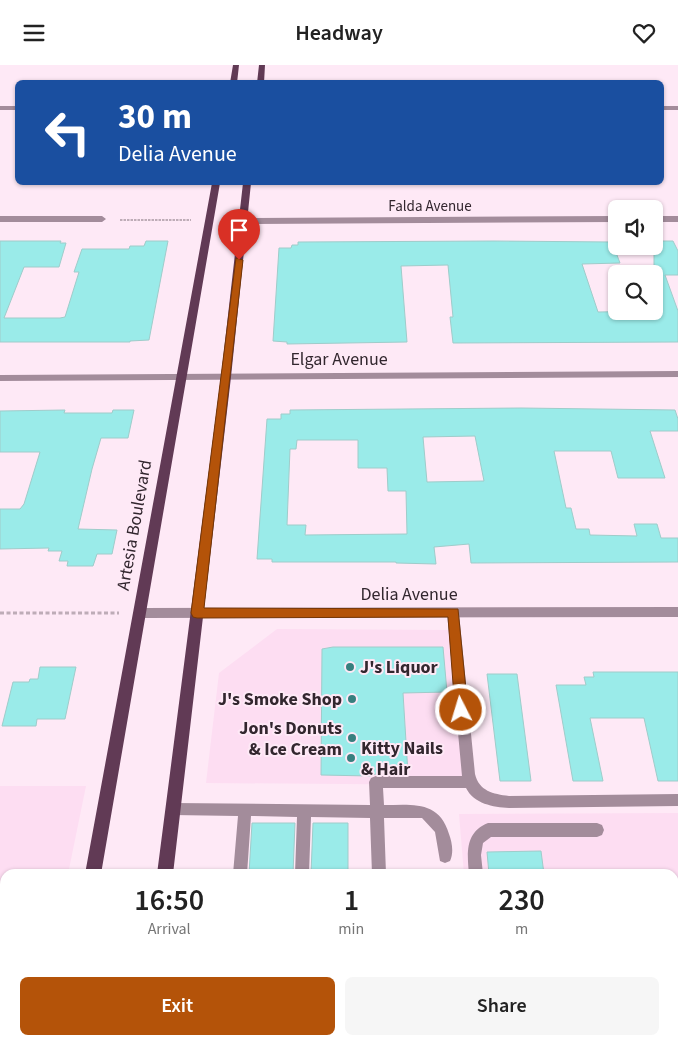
<!DOCTYPE html>
<style>
:root{--surface:#fff;--page:#f6f6f6;--text:#222;--muted:#767676;--accent:#b45309}
body{margin:0;font-family:"Source Sans 3",sans-serif;background:var(--page);color:var(--text);height:100vh;display:flex;flex-direction:column;font-size:19px;white-space:nowrap}
*{box-sizing:border-box;margin:0}
p{font-size:16px;color:var(--muted)}
.icon{flex:none;width:28px;height:28px;fill:none;stroke:currentColor;stroke-width:2;stroke-linecap:round;stroke-linejoin:round}
.map{position:relative;flex:1;overflow:hidden}
.drawer{position:absolute;left:0px;top:804px;width:679px;height:176px;display:flex;flex-direction:column;background:var(--surface);border-radius:15px 15px 0 0;box-shadow:0 1px 4px #0004}
.drawer>*{flex:none}
.hud{position:absolute;left:15px;top:15px;width:649px;height:105px;border-radius:8px;box-shadow:0 1px 4px #0004;background:#1a4fa0;color:#fff;overflow:hidden}
.buttons{position:absolute;left:608px;top:135px;display:grid;gap:10px}
.buttons a{display:grid;place-items:center;width:55px;height:55px;border-radius:8px;background:var(--surface);box-shadow:0 1px 4px #0004;font-size:25px}
.pin{position:absolute;display:grid;place-items:center;width:42px;height:42px;color:#fff;margin:-51px -21px;border-radius:50% 50% 50% 0;rotate:-45deg;box-shadow:0 0 5px #0007}
.pin .icon{rotate:45deg}
.me{position:absolute;width:55px;margin:-28px;rotate:355deg;stroke-linejoin:round;filter:drop-shadow(0 0 4px #0008)}
.turn{display:flex;align-items:center;gap:18px;height:105px;padding:0 20px;font-size:22px}
.turn .icon{width:65px;height:65px;stroke-width:2.5}
.turn b{display:block;font-size:35px;line-height:42px}
.eta{display:flex;justify-content:space-evenly;align-items:center;height:85px;text-align:center}
.eta b{font-size:30px;font-weight:600;line-height:35px}
.action{display:flex;gap:10px;margin-top:auto;padding:10px 20px}
.action a{flex:1;height:58px;border-radius:8px;background:var(--accent);color:#fff;font-size:20px;font-weight:600;line-height:58px;text-align:center}
.action a+a{background:var(--page);color:var(--text)}
header{display:flex;justify-content:space-between;align-items:center;height:65px;padding:0 20px;background:var(--surface);font-size:22px;font-weight:600}
.map>svg:first-child{display:block}
</style>
<header><svg class="icon" aria-label="menu" viewBox="0 0 24 24"><path d="M4 6h16M4 12h16M4 18h16"/></svg>Headway<svg class="icon" aria-label="heart" viewBox="0 0 24 24"><path d="M12 20l-8-8c-3-5 5-10 8-4 3-6 11-1 8 4z"/></svg></header>
<div class="map">
<svg width="678" height="979" viewBox="0 0 678 979">
<rect width="100%" height="100%" fill="#fee9f6"/>
<path fill="#fdddf2" d="M277,564L451,565L465,720L206,718L219,608Z
M0,721H86L68,809H5V959L0,964Z
M678,748V979H479L478,975H674V809H464L459,749Z"/>
<path fill="#9aebe9" stroke="#9fccca" fill-rule="evenodd" d="M0,176H61L60,178H66L59,202H24L4,253H60L65,252L79,207H74L82,184H129L130,181H144L146,176H168L149,275L130,276V277H0Z
M494,176L612,177L620,198L582,199L598,247L654,246V176H673L678,186V210H665L678,246V277L453,278L450,252H453L448,200L401,201L407,277L287,279V277L273,276L279,183H291L292,180H298V177Z
M521,343L675,345L678,354V366H650L665,413H618L611,386H554L566,443H571L576,464H589L590,470L637,471L634,459H657L661,473H678V497L471,498L469,479L434,482L436,499L396,498V497H272V494H257L267,354H281V349H290V345ZM475,371L484,416L427,417L423,372ZM297,375H358V403H387L388,426H406L407,469L305,470L306,460H287L290,384H296Z
M65,345L64,348H112L113,345H134L128,373H101L92,404L78,464L117,465L112,489H97L93,501H67L68,496H59L62,486H48L49,483L0,484V444H20L24,439L40,387H0V346Z
M333,582H443L447,627L403,628L408,709H376L370,711L321,710L322,584Z
M40,602H76L65,654H37L36,661H2L13,617H29L30,614H38Z
M593,607H678V716H658L644,653H590L603,716H573L556,620H586L584,612H594Z
M487,609H517L531,716H500Z
M252,758H295L293,809H249Z
M313,758H348V809H311Z
M541,786L544,809H489L487,787Z"/>
<g fill="none" stroke-linecap="round" stroke-linejoin="round">
<path stroke="#beacb7" stroke-width="2" stroke-dasharray="2.5 1" stroke-linecap="butt" d="M120,155H191"/>
<path stroke="#beacb7" stroke-width="3" stroke-dasharray="4 2.5" stroke-linecap="butt" d="M0,548H119"/>
<path fill="#a38c9b" fill-rule="evenodd" d="M453,543L457,545L459,548L475,709C479,726 493,729 509,731L678,729V741L509,743C493,742 474,739 466,723H383L384,740C412,740 439,735 449,769C452,777 454,788 450,796L445,798L440,796L435,767L422,753H384L386,809H372L370,753L311,752L309,809H295L297,752L251,751L247,809H233L238,751L173,750L168,749L166,744L168,739L173,738L370,740L369,717L371,713L376,711H462L447,548L449,545Z
M488,758H597L602,760L604,765L602,770L597,772H491L483,778L481,790L483,809H469C467,788 465,767 488,758Z
M435,975H451L452,979H436Z"/>
<path fill="#a38c9b" fill-rule="evenodd" d="M0,41H18V45H0Z
M661,41H678V45H661Z
M0,151H102L106,154L102,157H0Z
M616,151V157L244,159L240,156L244,153Z
M654,151H678V157H654Z
M678,306V312L0,316V310Z
M678,542V552L141,553L136,552L134,548L136,544L141,543Z"/>
<path fill="#613a55" fill-rule="evenodd" d="M233,0H239L237,18H230Z
M259,0H265L264,18H257Z
M212,118H220L101,809H85Z
M243,118H251L231,312L173,809H157L221,312Z
M54,975H72L71,979H53Z
M136,975H154L153,979H135Z"/>
</g>
<path fill="#b45309" stroke="#753606" d="M236,193L243,195L204,543L458,544L468,645L466,649L461,651L457,649L455,645L448,552L197,553L193,552L191,548Z"/>
<g fill="#377f7e" stroke="#fee9f6" stroke-width="2">
<circle cx="350" cy="602" r="5"/>
<circle cx="352" cy="634" r="5"/>
<circle cx="352" cy="673" r="5"/>
<circle cx="351" cy="693" r="5"/>
</g>
<g text-anchor="middle" stroke-width="4" stroke-linejoin="round" paint-order="stroke">
<g font-size="15" fill="#32262e" stroke="#fee9f6">
<text x="430" y="146">Falda Avenue</text>
</g>
<g font-size="18" fill="#32262e" stroke="#fee9f6">
<text x="339" y="300">Elgar Avenue</text>
<text transform="translate(134 460) rotate(-80)" y="6">Artesia Boulevard</text>
<text x="409" y="535">Delia Avenue</text>
</g>
<g font-size="18" font-weight="bold" fill="#32262e" stroke="#fee9f6" text-anchor="start">
<text x="360" y="608">J's Liquor</text>
<text x="342" y="640" text-anchor="end">J's Smoke Shop</text>
<text x="342" y="669" text-anchor="end">Jon's Donuts<tspan x="342" dy="21">&amp; Ice Cream</tspan></text>
<text x="361" y="689">Kitty Nails<tspan x="361" dy="21">&amp; Hair</tspan></text>
</g>
</g>
</svg>
<div class="buttons">
<a><svg class="icon" aria-label="sound" viewBox="0 0 24 24"><path d="M4 9h4l5-4v14l-5-4H4zM17 9q2 3 0 6"/></svg></a>
<a><svg class="icon" aria-label="search" viewBox="0 0 24 24"><circle cx="10" cy="10" r="6"/><path d="M15 15l6 6"/></svg></a>
</div>
<div class="pin" style="left:239px;top:195px;background:#d93025"><svg class="icon" aria-label="arrive" viewBox="0 0 24 24"><path d="M6 21V4h12l-3 4 3 4H6"/></svg></div>
<svg class="me" style="left:461px;top:645px" viewBox="-20 -20 40 40"><circle r="17" fill="#b45309" stroke="#fff" stroke-width="3"/><path d="M0-11L8 9 0 5-8 9z" fill="#fff"/></svg>
<div class="hud">
<div class="turn"><svg class="icon" aria-label="left" viewBox="0 0 24 24"><path d="M17 20v-9H6M10 6l-5 5 5 5"/></svg><div><b>30 m</b>Delia Avenue</div></div>
</div>
<section class="drawer">
<div class="eta">
<div><b>16:50</b><p>Arrival</p></div>
<div><b>1</b><p>min</p></div>
<div><b>230</b><p>m</p></div>
</div>
<div class="action"><a>Exit</a><a>Share</a></div>
</section>
</div>
